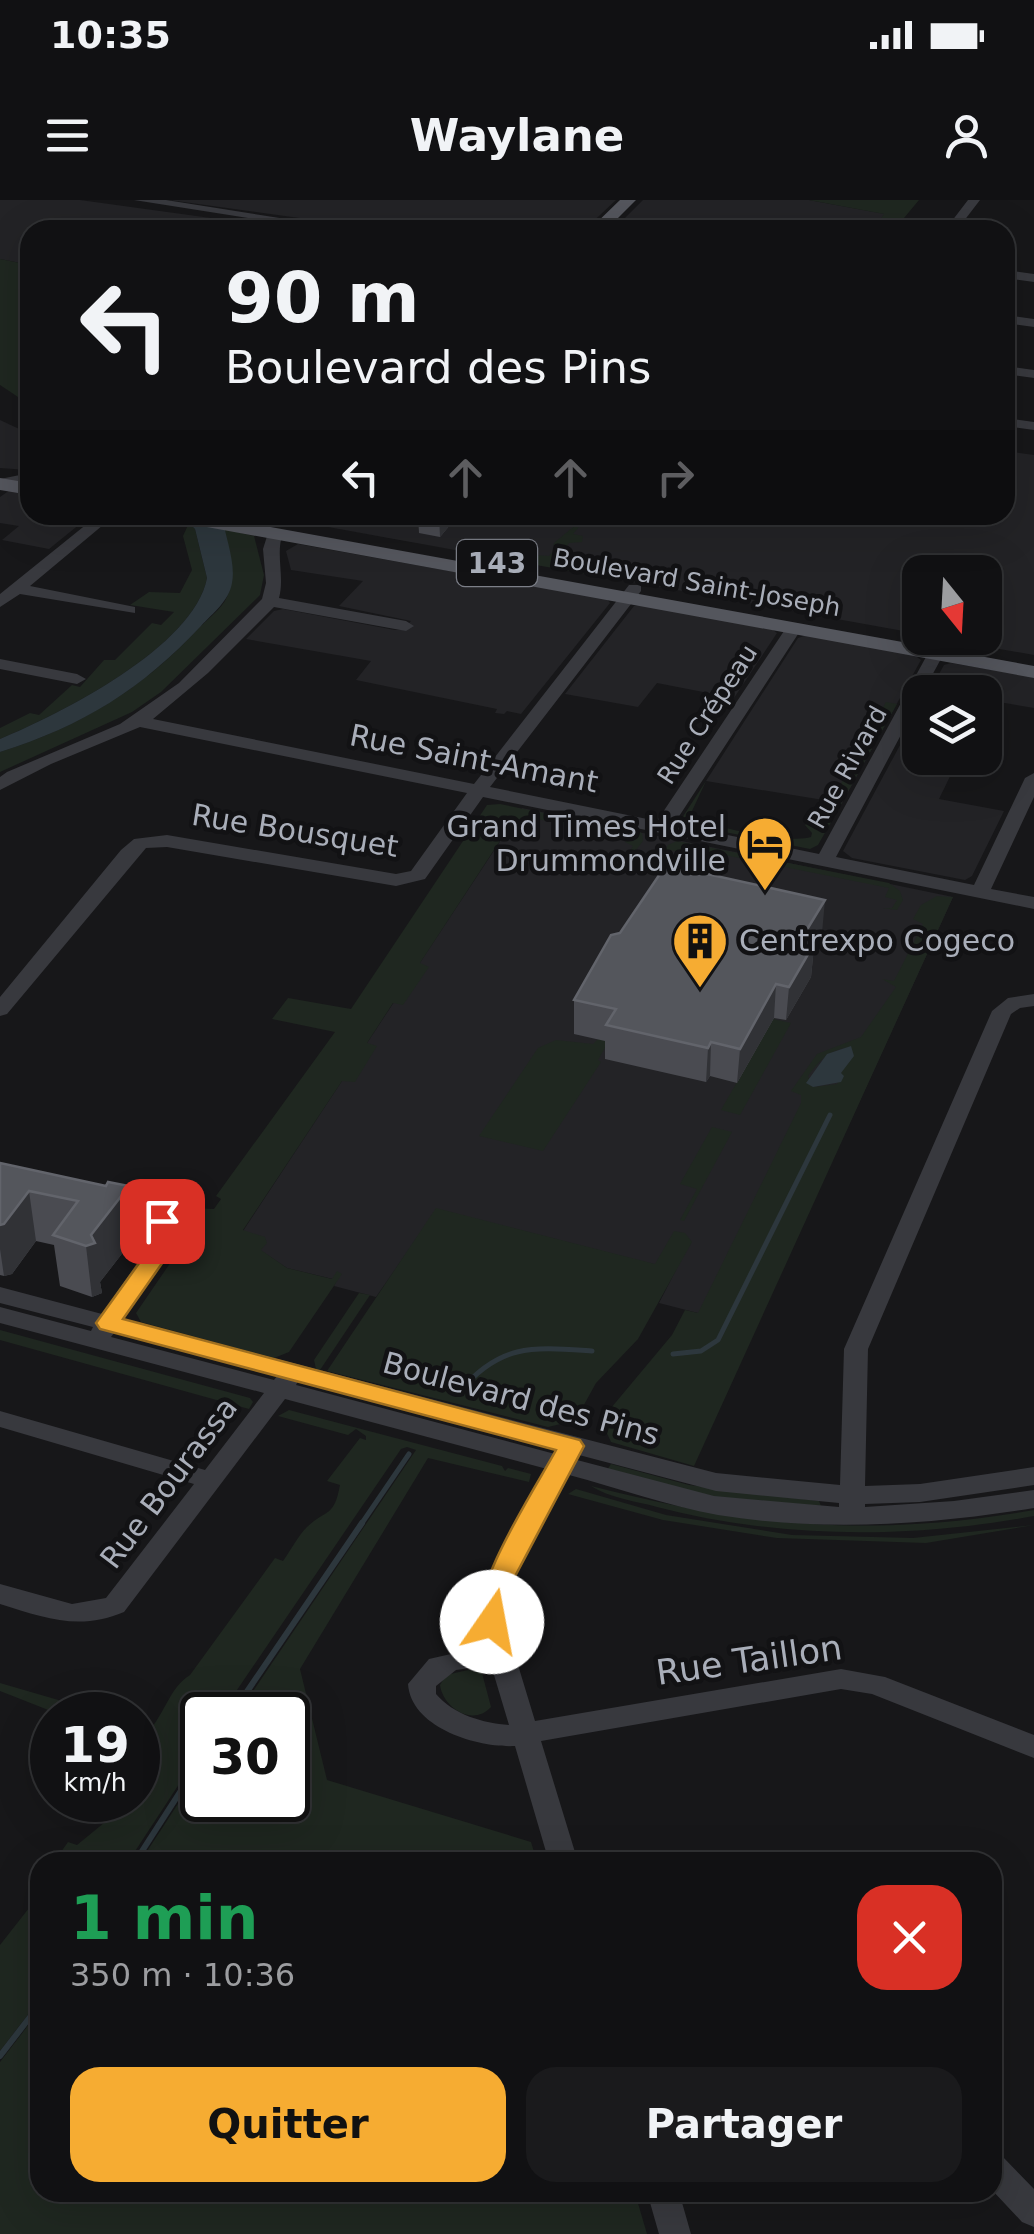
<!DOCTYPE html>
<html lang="fr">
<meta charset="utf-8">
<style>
:root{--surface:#111113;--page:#1a1a1c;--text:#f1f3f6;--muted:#9c9da0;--line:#303133;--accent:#f6ac32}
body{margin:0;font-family:"DejaVu Sans",sans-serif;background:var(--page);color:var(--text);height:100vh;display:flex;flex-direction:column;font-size:38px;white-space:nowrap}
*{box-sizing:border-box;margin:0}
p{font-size:32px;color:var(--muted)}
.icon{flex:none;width:55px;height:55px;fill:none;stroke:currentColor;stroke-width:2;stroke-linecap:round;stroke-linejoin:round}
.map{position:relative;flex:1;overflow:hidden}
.panel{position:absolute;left:30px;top:1652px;width:972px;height:350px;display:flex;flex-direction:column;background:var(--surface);border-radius:30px;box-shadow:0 10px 40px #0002,0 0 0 2px var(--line)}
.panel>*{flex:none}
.top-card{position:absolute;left:20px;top:20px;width:995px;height:305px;border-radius:30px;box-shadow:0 10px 40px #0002,0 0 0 2px var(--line);background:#111113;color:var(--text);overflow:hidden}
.needle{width:65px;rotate:162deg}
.tools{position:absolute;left:902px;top:355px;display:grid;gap:20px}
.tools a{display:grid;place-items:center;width:100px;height:100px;border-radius:20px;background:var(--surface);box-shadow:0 10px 40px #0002,0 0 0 2px var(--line);font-size:50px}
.speed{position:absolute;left:30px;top:1492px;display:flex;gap:20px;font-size:50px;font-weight:700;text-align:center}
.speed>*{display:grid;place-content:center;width:130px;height:130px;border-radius:50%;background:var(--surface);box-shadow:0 10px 40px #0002,0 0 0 2px var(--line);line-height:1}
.speed small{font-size:25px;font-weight:400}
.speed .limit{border:5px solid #111;border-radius:15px;background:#fff;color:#111}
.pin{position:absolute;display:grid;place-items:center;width:85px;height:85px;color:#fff;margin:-42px;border-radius:20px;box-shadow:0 5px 15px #0006}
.me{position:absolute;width:110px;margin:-55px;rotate:12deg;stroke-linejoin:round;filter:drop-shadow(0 0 8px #0008)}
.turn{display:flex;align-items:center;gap:35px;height:210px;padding:0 40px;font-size:45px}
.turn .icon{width:130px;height:130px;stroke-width:2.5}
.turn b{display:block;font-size:70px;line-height:85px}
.lanes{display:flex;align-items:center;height:95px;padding:0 40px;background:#0003;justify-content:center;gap:50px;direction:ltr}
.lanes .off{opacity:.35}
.round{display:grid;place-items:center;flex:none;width:105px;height:105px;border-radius:30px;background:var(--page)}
.head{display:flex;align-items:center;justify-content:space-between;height:170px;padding:0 40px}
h1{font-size:60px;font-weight:700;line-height:75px;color:#1e9e55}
.button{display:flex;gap:20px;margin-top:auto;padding:20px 40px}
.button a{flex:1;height:115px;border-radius:30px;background:var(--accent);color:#111;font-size:40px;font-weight:700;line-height:115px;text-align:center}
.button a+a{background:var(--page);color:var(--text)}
.status{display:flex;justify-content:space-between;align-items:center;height:70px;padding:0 50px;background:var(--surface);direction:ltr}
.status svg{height:28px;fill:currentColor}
header{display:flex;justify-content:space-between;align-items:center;height:130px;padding:0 40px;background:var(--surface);font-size:45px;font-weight:700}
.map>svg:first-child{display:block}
</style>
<div class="status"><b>10:35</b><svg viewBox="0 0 49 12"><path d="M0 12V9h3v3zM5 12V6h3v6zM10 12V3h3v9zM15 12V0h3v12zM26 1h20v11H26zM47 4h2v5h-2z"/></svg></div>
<header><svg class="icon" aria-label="menu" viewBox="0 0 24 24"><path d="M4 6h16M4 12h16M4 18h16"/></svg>Waylane<svg class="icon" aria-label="person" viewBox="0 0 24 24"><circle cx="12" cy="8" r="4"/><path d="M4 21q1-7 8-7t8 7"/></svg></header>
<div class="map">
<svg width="1034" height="2034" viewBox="0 0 1034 2034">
<rect width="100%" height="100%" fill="#171719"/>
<path fill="#232326" d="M0,0H80L261,25L254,30H30V65L0,59Z
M169,0H616L584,30H387Z
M643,0H809L885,14L873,30H613Z
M0,220L30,234L27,270L0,268Z
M1005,251L1034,255V455L937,438H985V372H920V434L306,323L313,315H647L688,321L693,315H1005Z
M10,290L30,294V315H91L49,349L2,340L19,326L0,323V297Z
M298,344L607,399L610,403L521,514L507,511L504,514L495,513L497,509L356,480L371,461L246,439L274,411L283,409L395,430H402L411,421L339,406L363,381L291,370L286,351Z
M642,405L773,430L777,433L734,498L657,483L638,507L565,494L634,406Z
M807,435L914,455L921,460L842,603L706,581L798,438Z
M951,463L1034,477V508L987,500L985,502V492H929L944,465Z
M920,508V558H959L939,599L1004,611L972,676L965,680L852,658L843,651Z
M522,608L953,697L756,1128L659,1103L676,1070L437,1009L376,1097L334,1086L337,1080L287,1068L260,1050L243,1031Z"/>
<path fill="#1f2720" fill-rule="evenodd" d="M809,0H919L894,30H873L884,14Z
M0,59L30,65V205L0,185Z
M577,315H589L573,334L583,336L582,342L569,343L553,361L596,372L593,375L513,361L520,354L549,356L558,346L553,345L555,342L577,324Z
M189,323L195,329L207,378C194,447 60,514 0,539V528L30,513L39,515L72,485L80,487L104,460H115L152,423L161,425L174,412L130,405L149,392L180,393L192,370L183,336Z
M224,329L254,336L264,375L260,395L161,492L132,512L0,572V552C77,528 141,490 196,431C205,421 222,409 227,397C238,373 227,353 224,329Z
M886,502L897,504L847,593L837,591Z
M706,581L692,611L694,616C712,628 791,644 811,637L812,633L805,625L815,617L819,608L828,606L831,601L842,603L818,645L810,649L684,624L682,618Z
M500,604L642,633L643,641L624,665L621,664L633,646L625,642L627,638L528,617L524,622L513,621L420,763L429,767L403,805L393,803L367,843L377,846L355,882L342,881L243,1030L265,1037L267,1043L261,1050L287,1068L332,1079L337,1071L342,1074L289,1152L274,1158L141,1122L136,1113L190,1034L186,1016L190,1008L214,1009L221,999L216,996L335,832L272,819L288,798L351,809L487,605Z
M677,641L889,683L900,691L903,700L897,710L883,708H892L897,700L885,697L889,688L685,647L681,652L670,650L662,663L670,667L656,664L668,645Z
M937,696L953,697L694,1266L611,1242L604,1227L611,1208L672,1135L685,1110L698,1113L801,903V895L791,891L817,854L861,837L896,787L882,779L894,781L923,724L913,719L921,705ZM851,847L837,884L813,887L808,876C820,860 830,849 851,847Z
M773,819L791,823L740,915L721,910Z
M598,839L615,843L606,846L598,860L601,862L543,951L479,936L538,848L556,840L593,844Z
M712,927L732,932L684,1021L680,1020L697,989L680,984Z
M436,1008L655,1064L674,1031L685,1033L692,1042L638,1139L596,1183L580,1212L565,1223L548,1227L327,1171Z
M359,1093L370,1095L320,1170L316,1169L314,1160Z
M0,1130L250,1198L253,1202L249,1209L0,1140Z
M289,1210L502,1266L505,1271L508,1268L531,1274L529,1282L428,1258L300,1469L327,1580L531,1642L537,1662H140L202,1567V1600H288V1515H237L416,1250L407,1247L401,1249L220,1515H202V1549L128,1662H54L68,1642L77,1645L110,1618L114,1604L111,1600H138V1546L142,1540L138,1538V1528L148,1532C164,1515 170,1487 190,1475L275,1358L283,1361C291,1350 298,1336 307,1327C326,1309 334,1318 340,1285L327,1281L360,1238L366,1240V1236L356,1229L348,1235L278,1216Z
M611,1264L689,1285L819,1301L821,1306L716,1297L607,1270Z
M591,1286C751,1327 870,1338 1034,1310V1316C909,1339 780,1339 657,1307C636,1301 609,1298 591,1286Z
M576,1289L666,1315L792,1335L913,1338L1034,1325L926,1343L777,1338L663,1320L568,1294Z
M468,1470L482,1473L491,1507C473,1527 443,1508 440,1485L446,1475Z
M0,1483L103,1513L107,1515H61L0,1491Z
M40,1694V1799L0,1851V1745Z
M40,1810V1992L635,1993L647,2034H0V1862Z"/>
<path fill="#2d373d" d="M193,315H222C225,337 236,362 232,383C229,401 213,413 201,426C142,489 83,526 0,552V539C60,514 194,447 207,378L195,329L189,323Z
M851,846L854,856L841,873L844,876L841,882L813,887L806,883L827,854Z"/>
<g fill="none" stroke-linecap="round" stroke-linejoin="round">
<path stroke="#2d373d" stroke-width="5" d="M673,1154L701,1151L718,1140L830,915
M460,1191C501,1143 533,1147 592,1151
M360,1326L409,1254"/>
<path stroke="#2d373d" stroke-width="6" d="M231,1515L362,1323
M135,1662L202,1558
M0,1856L40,1804"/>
<path fill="#38393e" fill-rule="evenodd" d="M134,0H166L356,30H324Z
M968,0H980L957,30H945Z
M1005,70L1034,74V82L1005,78Z
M1005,115L1034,119V127L1005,123Z
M1005,166L1034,170V178L1005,174Z
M1005,218L1034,222V230L1005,226Z
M30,273V283L0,289V279Z
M98,315H115L30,386L135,407V413L20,394L0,407V394Z
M679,315H699L700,316L692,321Z
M269,330L283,333C275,354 285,376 279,398L406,421L414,426L406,431L274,407L208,473L153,519L474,584L629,385H641V391L490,587L657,621L786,428L794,423L802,428L674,624L819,654L933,444L941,439L949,444L923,492H920V499L836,657L974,685L1025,578L1034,573V597L991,689L1034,697V709L483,597L425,679L396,686L167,647L146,648L7,814L0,816V797L121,650L134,639L167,635L396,674L411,671L467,593L140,527L51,564L0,590V577L7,572L120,524L179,483L262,399L266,383L263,349Z
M0,459L77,474L86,479L77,484L0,469Z
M1034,794V806L1020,808L1011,814L868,1149L865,1286L920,1284L1034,1267V1285L920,1302L865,1304V1307L954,1301L1034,1290V1308C929,1325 823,1332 718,1315C668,1306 618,1288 569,1275L511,1383L505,1422L535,1521L841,1469L885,1477L1034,1535V1558L872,1494L841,1489L541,1541L578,1662H549L515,1546C478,1548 411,1528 408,1484L429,1459L486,1446L479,1422L485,1383L547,1269L285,1199L124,1412C80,1431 44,1418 0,1404V1384L72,1404L106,1398L194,1284L0,1227V1211L205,1270L264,1193L0,1123V1107L91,1131L93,1127L0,1103V1087L102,1114L158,1033L148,1023L98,1011L95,1006L98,1001L106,999L164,1013L181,1032L123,1119L716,1273L840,1285L844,1149L992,811L1008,798ZM114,1133L277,1176L274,1180L111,1137ZM298,1181L558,1249L555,1254L296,1185ZM579,1255L716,1291L839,1303V1307L714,1296L577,1260ZM491,1465L509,1525C483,1523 454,1515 436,1494V1486L456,1470Z
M992,1953L1003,1957L1034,1989V2027L1022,2022L992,1990Z
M647,1992H679L691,2034H659Z"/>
<path fill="#54565d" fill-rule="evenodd" d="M620,0H636L606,30H589Z
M0,278L30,283V295L0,290Z
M165,315H205L1034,466V478L174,321Z"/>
</g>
<path fill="#4a4b51" d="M418,315H455V319L440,337L419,333Z
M620,733H822L814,747L811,777L786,820L774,818L737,883L710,876L706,882L605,859V841L574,834V800Z
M0,963L106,986H129L135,1037L100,1082L102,1093L92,1097L60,1086L54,1045L36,1041L12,1074L4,1076L0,1075Z"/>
<path fill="#313236" d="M439,315H455V319L440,337Z
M825,700L822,733L814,747L811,777L786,820L789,787L800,741Z
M776,784L774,818L737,883L740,849Z
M711,842L710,876L706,882L708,848Z
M129,986L135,1037L100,1082L102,1093L92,1097L86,1046L91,1035Z
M29,991L36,1041L12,1074L4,1076L0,1049V1025Z"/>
<path fill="#54565c" stroke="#62646b" stroke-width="2.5" d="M666,665L825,700L800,741L814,744L789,787L776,784L740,849L711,842L708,848L606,825L616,809L574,800L611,735L620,733Z
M0,963L106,986L108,982L129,986L91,1035L95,1043L86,1046L53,1035L78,1001L29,991L4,1024L0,1025Z"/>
<path fill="#f6ac32" stroke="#a07020" stroke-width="2.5" d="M162,1014L170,1016L181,1032L177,1042L123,1119L580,1240L584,1246L511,1384L502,1429H483C464,1396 538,1284 556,1250L100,1129L96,1123L155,1041L158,1032L151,1021Z"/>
<defs>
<g id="hotel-pin" transform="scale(2.875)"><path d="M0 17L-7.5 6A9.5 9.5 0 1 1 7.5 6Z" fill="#f6ac32" stroke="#121214"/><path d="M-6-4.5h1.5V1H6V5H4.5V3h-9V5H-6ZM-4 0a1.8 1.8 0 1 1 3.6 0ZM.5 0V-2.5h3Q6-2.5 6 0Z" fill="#111"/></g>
<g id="building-pin" transform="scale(2.875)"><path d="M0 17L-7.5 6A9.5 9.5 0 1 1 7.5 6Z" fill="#f6ac32" stroke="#121214"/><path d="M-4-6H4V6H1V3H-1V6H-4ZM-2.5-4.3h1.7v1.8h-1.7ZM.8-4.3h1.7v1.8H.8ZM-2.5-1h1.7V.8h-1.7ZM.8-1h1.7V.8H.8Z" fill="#111"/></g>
</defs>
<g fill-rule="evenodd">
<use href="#hotel-pin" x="765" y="644"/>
<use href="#building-pin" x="700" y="741"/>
</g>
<g text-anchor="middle" stroke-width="9" stroke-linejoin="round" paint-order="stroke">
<g font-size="25" fill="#a9aeb9" stroke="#121214">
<text transform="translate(697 382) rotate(10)" y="9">Boulevard Saint-Joseph</text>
<text transform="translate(707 514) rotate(-57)" y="9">Rue Crépeau</text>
<text transform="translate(847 567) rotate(-61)" y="9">Rue Rivard</text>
</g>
<rect fill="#121214" stroke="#7c7f88" stroke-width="2.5" x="457" y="340" width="80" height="46" rx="8"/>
<g font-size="28" font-weight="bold" fill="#a9aeb9">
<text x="497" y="373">143</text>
</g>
<g font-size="30" fill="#a9aeb9" stroke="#121214">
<text transform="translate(474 559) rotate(11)" y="10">Rue Saint-Amant</text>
<text transform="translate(295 631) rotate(9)" y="10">Rue Bousquet</text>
<text transform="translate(521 1199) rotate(15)" y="10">Boulevard des Pins</text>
<text transform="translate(169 1283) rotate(-53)" y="10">Rue Bourassa</text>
</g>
<g font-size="30" fill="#a9aeb9" stroke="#121214" text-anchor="end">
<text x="726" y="637">Grand Times Hotel<tspan x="726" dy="34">Drummondville</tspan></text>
<text x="739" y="751" text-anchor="start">Centrexpo Cogeco</text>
</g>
<g font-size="35" fill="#a9aeb9" stroke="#121214">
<text transform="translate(749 1460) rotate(-8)" y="12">Rue Taillon</text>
</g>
</g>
</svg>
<div class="tools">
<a><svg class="needle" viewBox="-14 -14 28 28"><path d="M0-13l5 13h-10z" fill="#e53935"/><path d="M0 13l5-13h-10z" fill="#9c9da0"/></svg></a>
<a><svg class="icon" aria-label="layers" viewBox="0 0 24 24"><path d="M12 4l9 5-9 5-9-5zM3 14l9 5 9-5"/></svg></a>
</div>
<div class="speed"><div>19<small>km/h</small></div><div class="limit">30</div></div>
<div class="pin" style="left:162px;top:1021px;background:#d93025"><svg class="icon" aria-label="arrive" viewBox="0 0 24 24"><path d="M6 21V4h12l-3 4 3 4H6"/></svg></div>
<svg class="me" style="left:492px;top:1422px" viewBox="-20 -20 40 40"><circle r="19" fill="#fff"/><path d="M0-13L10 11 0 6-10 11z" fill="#f6ac32"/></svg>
<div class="top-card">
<div class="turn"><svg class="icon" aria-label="left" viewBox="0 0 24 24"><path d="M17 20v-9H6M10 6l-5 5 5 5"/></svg><div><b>90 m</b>Boulevard des Pins</div></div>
<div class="lanes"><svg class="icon" aria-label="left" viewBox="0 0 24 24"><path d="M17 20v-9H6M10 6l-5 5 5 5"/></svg><svg class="icon off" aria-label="ahead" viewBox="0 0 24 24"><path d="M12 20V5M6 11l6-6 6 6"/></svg><svg class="icon off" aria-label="ahead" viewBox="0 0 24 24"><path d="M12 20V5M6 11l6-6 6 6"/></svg><svg class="icon off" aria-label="right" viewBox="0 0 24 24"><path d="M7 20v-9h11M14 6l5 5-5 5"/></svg></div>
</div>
<section class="panel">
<div class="head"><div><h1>1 min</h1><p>350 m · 10:36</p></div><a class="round" style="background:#d93025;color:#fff"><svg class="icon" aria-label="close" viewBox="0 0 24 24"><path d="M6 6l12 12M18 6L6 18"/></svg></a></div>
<div class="button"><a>Quitter</a><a>Partager</a></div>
</section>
</div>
